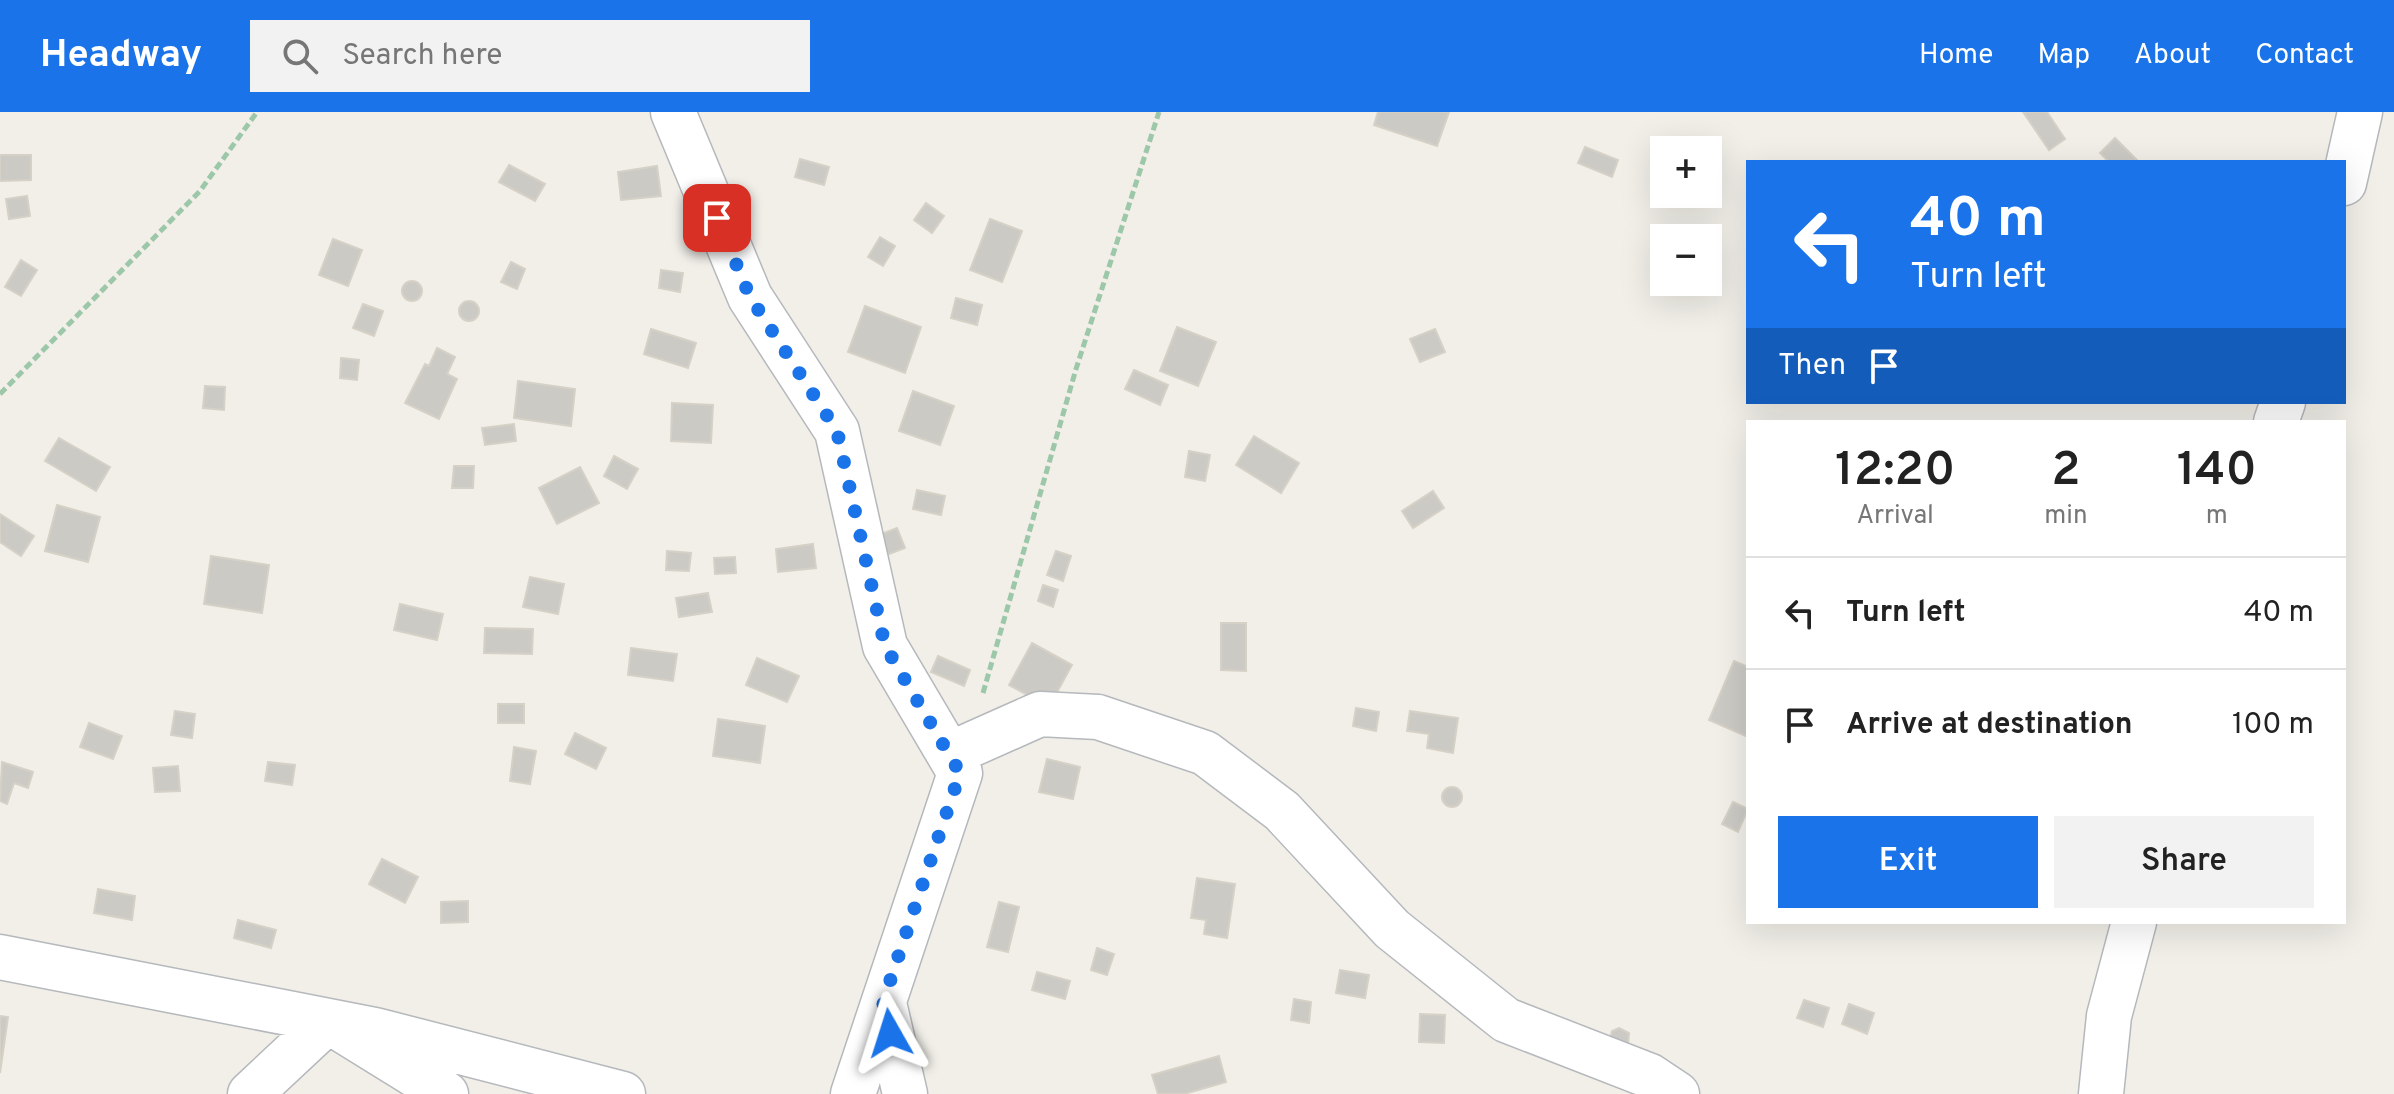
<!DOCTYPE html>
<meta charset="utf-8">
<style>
:root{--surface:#fff;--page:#f2f2f2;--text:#222;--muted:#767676;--line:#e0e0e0;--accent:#1a73e8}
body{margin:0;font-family:Overpass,sans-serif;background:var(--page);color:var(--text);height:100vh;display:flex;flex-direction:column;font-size:30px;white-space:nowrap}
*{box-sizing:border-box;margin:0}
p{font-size:26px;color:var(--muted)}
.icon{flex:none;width:44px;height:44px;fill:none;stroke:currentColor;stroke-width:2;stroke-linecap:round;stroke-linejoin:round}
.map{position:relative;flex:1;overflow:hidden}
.side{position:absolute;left:1746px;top:308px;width:600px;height:504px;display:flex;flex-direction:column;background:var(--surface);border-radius:0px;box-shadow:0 8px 32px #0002}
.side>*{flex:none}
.banner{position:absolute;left:1746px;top:48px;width:600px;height:244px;border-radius:0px;box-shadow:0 8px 32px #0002;background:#1a73e8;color:#fff;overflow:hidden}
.fabs{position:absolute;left:1650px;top:24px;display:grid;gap:16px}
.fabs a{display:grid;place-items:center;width:72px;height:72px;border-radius:0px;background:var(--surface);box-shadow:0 8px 32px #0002;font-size:40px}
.pin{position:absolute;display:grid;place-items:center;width:68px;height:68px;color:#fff;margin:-34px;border-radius:16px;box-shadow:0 4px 12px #0006}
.me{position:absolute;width:88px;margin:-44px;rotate:354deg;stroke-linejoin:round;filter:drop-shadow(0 0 6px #0008)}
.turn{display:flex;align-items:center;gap:28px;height:168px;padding:0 32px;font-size:36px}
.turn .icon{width:104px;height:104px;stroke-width:2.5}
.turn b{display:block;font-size:56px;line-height:68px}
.then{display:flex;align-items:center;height:76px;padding:0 32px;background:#0003;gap:16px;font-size:30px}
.eta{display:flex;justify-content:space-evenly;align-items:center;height:136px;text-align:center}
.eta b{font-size:48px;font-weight:600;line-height:56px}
.button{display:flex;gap:16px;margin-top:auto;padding:16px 32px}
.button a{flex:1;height:92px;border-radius:0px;background:var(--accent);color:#fff;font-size:32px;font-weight:600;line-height:92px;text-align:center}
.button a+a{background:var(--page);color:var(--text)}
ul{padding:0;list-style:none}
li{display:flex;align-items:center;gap:24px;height:112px;padding:0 32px;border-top:2px solid var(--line)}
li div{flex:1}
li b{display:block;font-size:30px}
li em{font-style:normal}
header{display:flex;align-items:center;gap:48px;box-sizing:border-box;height:112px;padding:0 40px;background:var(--accent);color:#fff}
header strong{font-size:38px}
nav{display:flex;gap:44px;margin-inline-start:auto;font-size:28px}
.search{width:560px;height:72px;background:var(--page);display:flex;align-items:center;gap:20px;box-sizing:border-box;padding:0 28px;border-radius:0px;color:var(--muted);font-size:30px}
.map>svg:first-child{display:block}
</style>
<header>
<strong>Headway</strong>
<div class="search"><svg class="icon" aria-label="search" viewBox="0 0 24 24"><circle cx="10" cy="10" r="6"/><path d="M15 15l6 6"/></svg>Search here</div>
<nav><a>Home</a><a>Map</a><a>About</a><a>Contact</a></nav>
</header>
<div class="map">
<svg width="2394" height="982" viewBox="0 0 2394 982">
<rect width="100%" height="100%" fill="#f1efe8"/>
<path fill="#cccac5" stroke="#d6d1c6" stroke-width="2" d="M1378,0H1449L1437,34L1374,13Z
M2023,0H2047L2065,27L2049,38Z
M2115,26L2139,50H2109L2100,41Z
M1585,35L1618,48L1612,65L1578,51Z
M0,43H31V68L0,69Z
M800,47L829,55L824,73L795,65Z
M509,53L545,72L535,89L499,70Z
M657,54L661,84L621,88L618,60Z
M27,84L30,104L9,107L6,87Z
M926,91L944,104L932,121L914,108Z
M990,107L1022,119L1002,170L970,158Z
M880,125L895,134L883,154L868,145Z
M333,127L362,138L348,174L319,163Z
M21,148L37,158L21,184L5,175Z
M511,150L525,157L517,177L501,170Z
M661,158L683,161L680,180L659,176Z
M402 179a10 10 0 1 1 20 0a10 10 0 1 1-20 0Z
M956,186L982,193L977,213L951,206Z
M459 199a10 10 0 1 1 20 0a10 10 0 1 1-20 0Z
M363,192L383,199L374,224L353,216Z
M865,194L921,215L905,261L848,240Z
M1177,215L1216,230L1198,274L1160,259Z
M651,217L696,231L688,256L644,242Z
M1435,217L1445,240L1420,250L1410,227Z
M437,236L455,245L447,262L457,267L439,307L405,291L425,252L429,254Z
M341,246L359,248L357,268L340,266Z
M1134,258L1168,273L1160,293L1125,277Z
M518,269L575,277L571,314L514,306Z
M205,274L225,275L224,298L203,296Z
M913,279L954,294L940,333L899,319Z
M672,291L713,293L711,331L671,329Z
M514,312L516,329L485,333L482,316Z
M1254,324L1299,351L1281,381L1236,353Z
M59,326L110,355L96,379L45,349Z
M1189,339L1210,343L1205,369L1185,365Z
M614,344L638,357L627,377L604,364Z
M454,354H474L473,376H452Z
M580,355L599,391L557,412L539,376Z
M917,378L945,384L941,403L913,397Z
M1433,379L1444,396L1413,416L1402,399Z
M57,393L100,405L88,450L45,439Z
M0,402L34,424L21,444L0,430Z
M897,416L905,436L884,444L876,424Z
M813,432L816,456L778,460L776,437Z
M667,439L691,441L689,459L666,458Z
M1056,439L1071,444L1063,469L1047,463Z
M211,444L269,453L262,501L204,492Z
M735,445L736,461L715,462L714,446Z
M530,465L564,472L558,502L523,495Z
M1043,473L1058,478L1053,495L1038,489Z
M708,481L712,500L679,505L676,486Z
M400,492L443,502L437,528L394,518Z
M1221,511H1246V559L1221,558Z
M485,516L533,517L532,542L484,541Z
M1032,531L1072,553L1049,595L1009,573Z
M631,536L677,542L673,569L628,563Z
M938,544L970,558L964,574L931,560Z
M757,546L799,564L787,590L746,573Z
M1734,549L1748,555V625L1709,608Z
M498,592H524V611H498Z
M1356,596L1379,600L1376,619L1353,614Z
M175,599L195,602L192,626L171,623Z
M1410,599L1458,606L1453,641L1427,636L1429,622L1407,619Z
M718,607L765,614L760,651L713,644Z
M89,611L122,624L113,647L80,635Z
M575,621L606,636L596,657L565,642Z
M514,635L536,639L530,672L510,669Z
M1047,647L1080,655L1073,687L1039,680Z
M2,650L33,660L28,676L14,671L7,692L0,689Z
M268,650L295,653L292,673L265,669Z
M178,654L180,679L155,680L153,656Z
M1442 685a10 10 0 1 1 20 0a10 10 0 1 1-20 0Z
M1733,690L1748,697L1738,720L1722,712Z
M382,747L418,765L405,791L369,772Z
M1197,766L1235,772L1227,826L1204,822L1206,808L1191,806Z
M98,777L135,784L132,808L94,801Z
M468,789V810L441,811V790Z
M999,790L1019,795L1008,840L987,835Z
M238,808L276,818L271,836L234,826Z
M1097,836L1114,842L1107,863L1091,858Z
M1340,858L1369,863L1365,886L1336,881Z
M1037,860L1070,869L1065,887L1032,878Z
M1294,887L1311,890L1309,911L1291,908Z
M1804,888L1829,896L1823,915L1797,906Z
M1849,892L1874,901L1867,922L1842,912Z
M1420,902L1445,903L1444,931L1419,930Z
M0,904L8,905L0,961Z
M1619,916L1629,921L1628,933L1610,927L1612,919Z
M1219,944L1226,970L1184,982H1158L1152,963Z"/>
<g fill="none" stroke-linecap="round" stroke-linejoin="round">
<g stroke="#b5b8bc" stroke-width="47">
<path id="street" d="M673,0L750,185L837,319L885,534L960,661L853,982
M2344,71L2360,0
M2276,310L2283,290
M968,634L1040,602L1098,605L1205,641L1282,699L1392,817L1506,908L1650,964L1677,982
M0,845L375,918L623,982
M884,891L905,982
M250,982L328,909L446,982
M2101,982L2109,904L2134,810"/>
</g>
<path stroke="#9cc7a9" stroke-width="5" stroke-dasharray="8 4" stroke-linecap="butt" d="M0,282L200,79L257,0
M983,581L1076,257L1159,0"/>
<use href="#street" stroke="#fff" stroke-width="44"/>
</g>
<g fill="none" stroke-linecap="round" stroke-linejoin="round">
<path stroke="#1a73e8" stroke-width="14" stroke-dasharray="0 25.2" d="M717,106L750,185L837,319L885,534L960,661L883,890L890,921"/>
</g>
</svg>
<div class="fabs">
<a>+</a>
<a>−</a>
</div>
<div class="pin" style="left:717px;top:106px;background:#d93025"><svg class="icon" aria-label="arrive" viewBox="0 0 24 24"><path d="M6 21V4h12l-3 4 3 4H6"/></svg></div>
<svg class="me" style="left:890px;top:921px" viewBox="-20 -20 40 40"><path d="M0-17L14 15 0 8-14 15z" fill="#1a73e8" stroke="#fff" stroke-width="4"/></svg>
<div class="banner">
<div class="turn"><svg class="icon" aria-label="left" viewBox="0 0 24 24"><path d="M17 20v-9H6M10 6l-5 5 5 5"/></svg><div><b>40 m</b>Turn left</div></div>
<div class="then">Then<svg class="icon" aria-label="arrive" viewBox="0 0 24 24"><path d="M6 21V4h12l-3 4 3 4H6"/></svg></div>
</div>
<section class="side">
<div class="eta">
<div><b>12:20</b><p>Arrival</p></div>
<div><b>2</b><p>min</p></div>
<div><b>140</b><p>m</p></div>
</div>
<ul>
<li><svg class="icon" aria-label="left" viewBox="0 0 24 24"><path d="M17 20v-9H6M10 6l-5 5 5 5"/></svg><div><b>Turn left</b></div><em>40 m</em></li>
<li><svg class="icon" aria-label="arrive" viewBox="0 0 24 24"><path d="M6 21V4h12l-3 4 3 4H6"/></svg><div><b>Arrive at destination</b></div><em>100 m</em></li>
</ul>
<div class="button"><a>Exit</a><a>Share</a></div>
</section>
</div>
